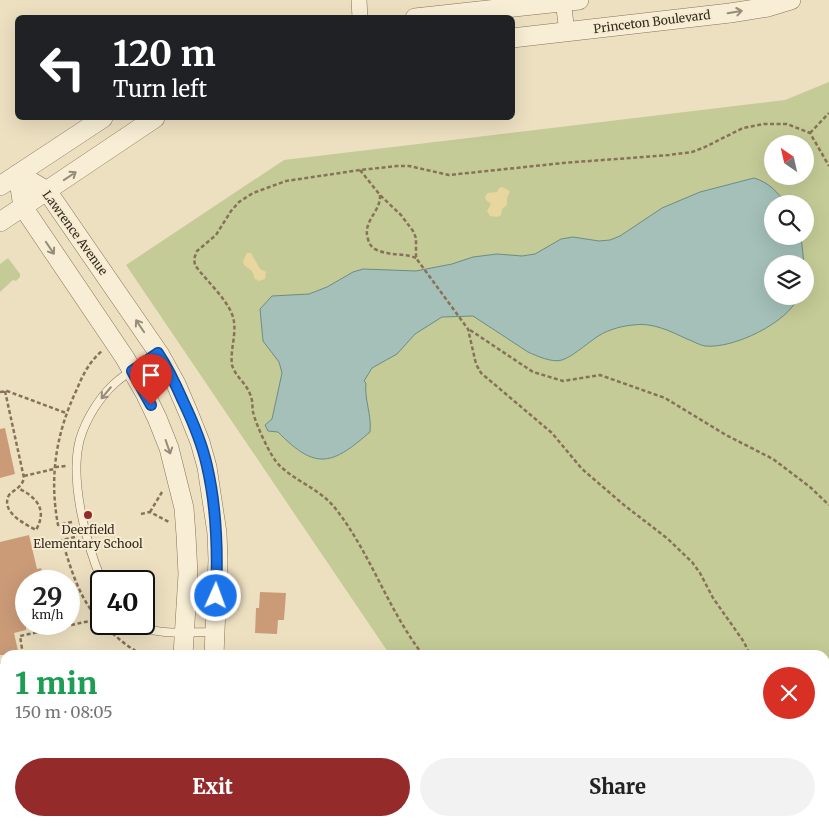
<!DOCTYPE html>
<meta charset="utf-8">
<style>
:root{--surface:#fff;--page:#f2f2f2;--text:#222;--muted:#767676;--accent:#952a2a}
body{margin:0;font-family:Merriweather,serif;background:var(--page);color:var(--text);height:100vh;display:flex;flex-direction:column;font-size:19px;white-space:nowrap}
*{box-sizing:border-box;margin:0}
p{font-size:16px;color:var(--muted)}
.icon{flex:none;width:28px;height:28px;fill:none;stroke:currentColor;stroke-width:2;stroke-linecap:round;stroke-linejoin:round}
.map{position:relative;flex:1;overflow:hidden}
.sheet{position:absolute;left:0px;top:650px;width:830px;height:176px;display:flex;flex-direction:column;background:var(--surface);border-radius:15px 15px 0 0;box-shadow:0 5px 20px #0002}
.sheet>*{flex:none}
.banner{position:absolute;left:15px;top:15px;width:500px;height:105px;border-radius:8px;box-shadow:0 5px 20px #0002;background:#202124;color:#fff;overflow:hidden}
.needle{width:32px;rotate:326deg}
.tools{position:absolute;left:764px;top:135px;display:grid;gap:10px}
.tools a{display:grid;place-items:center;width:50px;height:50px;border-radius:50%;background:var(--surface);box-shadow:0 5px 20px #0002;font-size:25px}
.speed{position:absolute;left:15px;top:570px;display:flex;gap:10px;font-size:25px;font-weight:700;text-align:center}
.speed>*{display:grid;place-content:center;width:65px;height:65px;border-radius:50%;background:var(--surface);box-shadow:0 5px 20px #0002;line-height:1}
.speed small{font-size:12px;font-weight:400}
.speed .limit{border:2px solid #111;border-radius:8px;background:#fff;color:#111}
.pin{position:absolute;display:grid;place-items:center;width:42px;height:42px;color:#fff;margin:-51px -21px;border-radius:50% 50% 50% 0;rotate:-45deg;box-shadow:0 0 5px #0007}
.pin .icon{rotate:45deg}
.me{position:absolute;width:55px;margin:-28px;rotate:2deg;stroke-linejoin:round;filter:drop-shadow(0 0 4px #0008)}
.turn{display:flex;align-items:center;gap:18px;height:105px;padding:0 15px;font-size:22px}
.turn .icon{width:65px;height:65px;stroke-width:2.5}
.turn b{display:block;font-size:35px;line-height:42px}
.round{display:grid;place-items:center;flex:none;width:52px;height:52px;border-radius:26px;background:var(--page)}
.head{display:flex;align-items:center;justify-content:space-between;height:85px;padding:0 15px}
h1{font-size:30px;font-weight:800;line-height:38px;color:#1e9e55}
.cta{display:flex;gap:10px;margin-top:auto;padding:10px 15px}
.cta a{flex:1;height:58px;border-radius:30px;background:var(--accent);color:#fff;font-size:20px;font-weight:800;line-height:58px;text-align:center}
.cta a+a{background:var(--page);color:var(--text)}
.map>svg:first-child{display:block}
</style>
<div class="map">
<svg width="829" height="826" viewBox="0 0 829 826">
<rect width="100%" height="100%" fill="#ede0c1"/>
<path fill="#c4cb96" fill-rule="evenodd" d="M829,82V826H506L502,821H825V655H390L126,265L284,160L785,100ZM772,144H805V176H772ZM772,204H805V236H772ZM772,264H805V296H772Z
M8,258L20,274V277L16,281L13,280L0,292V264Z
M0,666L5,684V727L0,728Z"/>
<path fill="#e9d69f" d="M502,187L510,191L507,198V205L502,209L501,215L497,217L490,216L487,211L491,204L486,200L485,196L488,193L497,192L499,188Z
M247,253H251L260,269L266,272L265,279L259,281L255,279L252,271L244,265L243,261Z"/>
<path fill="#a4c0b8" stroke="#6b8d85" d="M754,178C768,182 778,192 786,204H772V236H801L804,264H772V296H799C788,323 733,349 705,346C699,345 693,341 687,339C670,331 652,322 633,325C620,326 604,331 594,339C584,346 573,356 562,360C552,363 537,356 528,352L473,316L442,317L415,334L397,354L372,368L364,381L366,383C364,399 372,415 370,432C332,465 316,471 278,432L268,431L265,425L272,419L282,373L279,362L263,341L260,309L272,296L309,294L327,287L353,272L363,269L416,271L452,264L473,257L497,254L522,256L535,254L561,239L573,237L599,241L610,240L620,236L662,208L700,192Z"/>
<path fill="#cb9b78" d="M5,428L15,474L0,478V429Z
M29,535L37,569L41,568L45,581H26V630L14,633L19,655H0V542Z
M260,592L286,593L284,620H278L277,634L255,633L256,608H259Z"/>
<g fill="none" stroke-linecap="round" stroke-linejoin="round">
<g stroke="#877259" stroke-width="9">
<path id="service" d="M102,581C86,544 69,479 80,439C86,419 99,398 114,384C127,372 144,363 158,353
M133,624C158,636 187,632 214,632"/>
</g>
<g stroke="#877259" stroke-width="16">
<path id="minor" d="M359,0L360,18
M563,0L567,32"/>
</g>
<g stroke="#877259" stroke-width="20">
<path id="tertiary" d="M415,18L579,0
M512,38L730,13L768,7L791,0
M18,174L47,191L160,355L176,384L188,412L200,442L207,467L217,533L218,560L214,655
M18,174L23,207L125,358L145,393L157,418L169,448L184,508L186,535L188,574L183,655
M0,186L103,118
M0,222L155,118
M180,821L181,826
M212,821V826"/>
</g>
<path stroke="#877259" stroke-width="2.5" stroke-dasharray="4 2.5" stroke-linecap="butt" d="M810,133L829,113
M360,170L380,195L401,215L413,231L416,238V258L468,329L476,364L481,373L552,433L582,469L624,505L668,539L692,562L700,573L713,598L744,642L750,655
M380,195C381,212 362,221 368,239C369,244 372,248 377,250C390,256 404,253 416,258
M470,330L533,372L563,381L600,375L665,398L726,435L773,459L810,487L829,505
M5,391L24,478C22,487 15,489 9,495C0,512 25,524 36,530C48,509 36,497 18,488
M0,392L7,391L66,413
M55,467L66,466
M24,476L54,469
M150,512L162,492
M141,514L150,512L169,522
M72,522L58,525C49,477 56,433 77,389C83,374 90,361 102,351
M75,537L62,540C71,569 79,599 101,622
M94,590L101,601
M96,615L101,612
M103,624C115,636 127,647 143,655
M23,655L20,636L99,619
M423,655C388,610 370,552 335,508C321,490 297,482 280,466C271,458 256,425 253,412C252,406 253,400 250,394C246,383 235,376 232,365C230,351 236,336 234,322C232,303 206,281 195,265L194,259L197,251L216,235L231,211L239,202L253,193L286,181L360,170L397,166H409L449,175L563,163L669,155L692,152L705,147L743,128L764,124H787L810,133L829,166
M0,663L5,662
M536,821L538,826
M803,821L804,826"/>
<use href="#service" stroke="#f8eed5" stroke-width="8"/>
<use href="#minor" stroke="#f8eed5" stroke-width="15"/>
<use href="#tertiary" stroke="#f8eed5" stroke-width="19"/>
</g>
<defs><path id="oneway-shaft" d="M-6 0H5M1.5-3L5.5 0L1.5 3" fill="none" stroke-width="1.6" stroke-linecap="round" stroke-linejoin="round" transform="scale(1.25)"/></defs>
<g stroke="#978c79">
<use href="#oneway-shaft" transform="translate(735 12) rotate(-9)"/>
<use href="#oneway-shaft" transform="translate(70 176) rotate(-34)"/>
<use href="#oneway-shaft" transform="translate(50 248) rotate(56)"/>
<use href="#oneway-shaft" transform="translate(140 326) rotate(-124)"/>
<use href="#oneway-shaft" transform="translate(106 393) rotate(130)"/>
<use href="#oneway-shaft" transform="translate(168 447) rotate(71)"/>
</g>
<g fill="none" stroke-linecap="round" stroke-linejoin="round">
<g stroke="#114b97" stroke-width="12">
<path id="route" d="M151,405L132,371L158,353C168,368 176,385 183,401C193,422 202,443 207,466C217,509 218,553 216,596"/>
</g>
<use href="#route" stroke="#1a73e8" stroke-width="9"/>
</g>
<circle fill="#952a2a" stroke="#f5ebd1" stroke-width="2" cx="88" cy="515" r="5"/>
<g text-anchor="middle" stroke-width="4" stroke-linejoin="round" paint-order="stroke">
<g font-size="12" fill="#362a1d" stroke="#f5ebd1">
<text transform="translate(652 22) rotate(-7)" y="4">Princeton Boulevard</text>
<text transform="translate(75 233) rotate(54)" y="4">Lawrence Avenue</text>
</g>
<g font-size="12" fill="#362a1d" stroke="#f5ebd1">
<text x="88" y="534">Deerfield<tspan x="88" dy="14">Elementary School</tspan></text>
</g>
</g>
</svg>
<div class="tools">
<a><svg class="needle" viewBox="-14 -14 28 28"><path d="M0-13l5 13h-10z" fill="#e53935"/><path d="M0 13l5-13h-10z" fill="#767676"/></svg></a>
<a><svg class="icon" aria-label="search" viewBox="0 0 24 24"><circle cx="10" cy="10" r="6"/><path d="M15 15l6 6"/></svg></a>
<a><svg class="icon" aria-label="layers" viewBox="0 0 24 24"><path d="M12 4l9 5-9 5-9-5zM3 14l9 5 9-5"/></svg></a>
</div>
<div class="speed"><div>29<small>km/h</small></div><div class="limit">40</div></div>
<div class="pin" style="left:151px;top:405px;background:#d93025"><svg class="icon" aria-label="arrive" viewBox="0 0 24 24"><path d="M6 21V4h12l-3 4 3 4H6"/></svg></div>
<svg class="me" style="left:216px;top:596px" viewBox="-20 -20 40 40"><circle r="17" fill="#1a73e8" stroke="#fff" stroke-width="3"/><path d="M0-11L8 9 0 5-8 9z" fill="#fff"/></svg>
<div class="banner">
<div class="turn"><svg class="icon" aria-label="left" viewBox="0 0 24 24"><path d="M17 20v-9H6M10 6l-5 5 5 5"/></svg><div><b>120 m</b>Turn left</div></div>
</div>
<section class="sheet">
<div class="head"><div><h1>1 min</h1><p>150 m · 08:05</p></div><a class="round" style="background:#d93025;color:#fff"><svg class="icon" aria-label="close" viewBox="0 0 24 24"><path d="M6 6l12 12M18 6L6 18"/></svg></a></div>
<div class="cta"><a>Exit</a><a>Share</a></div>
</section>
</div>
